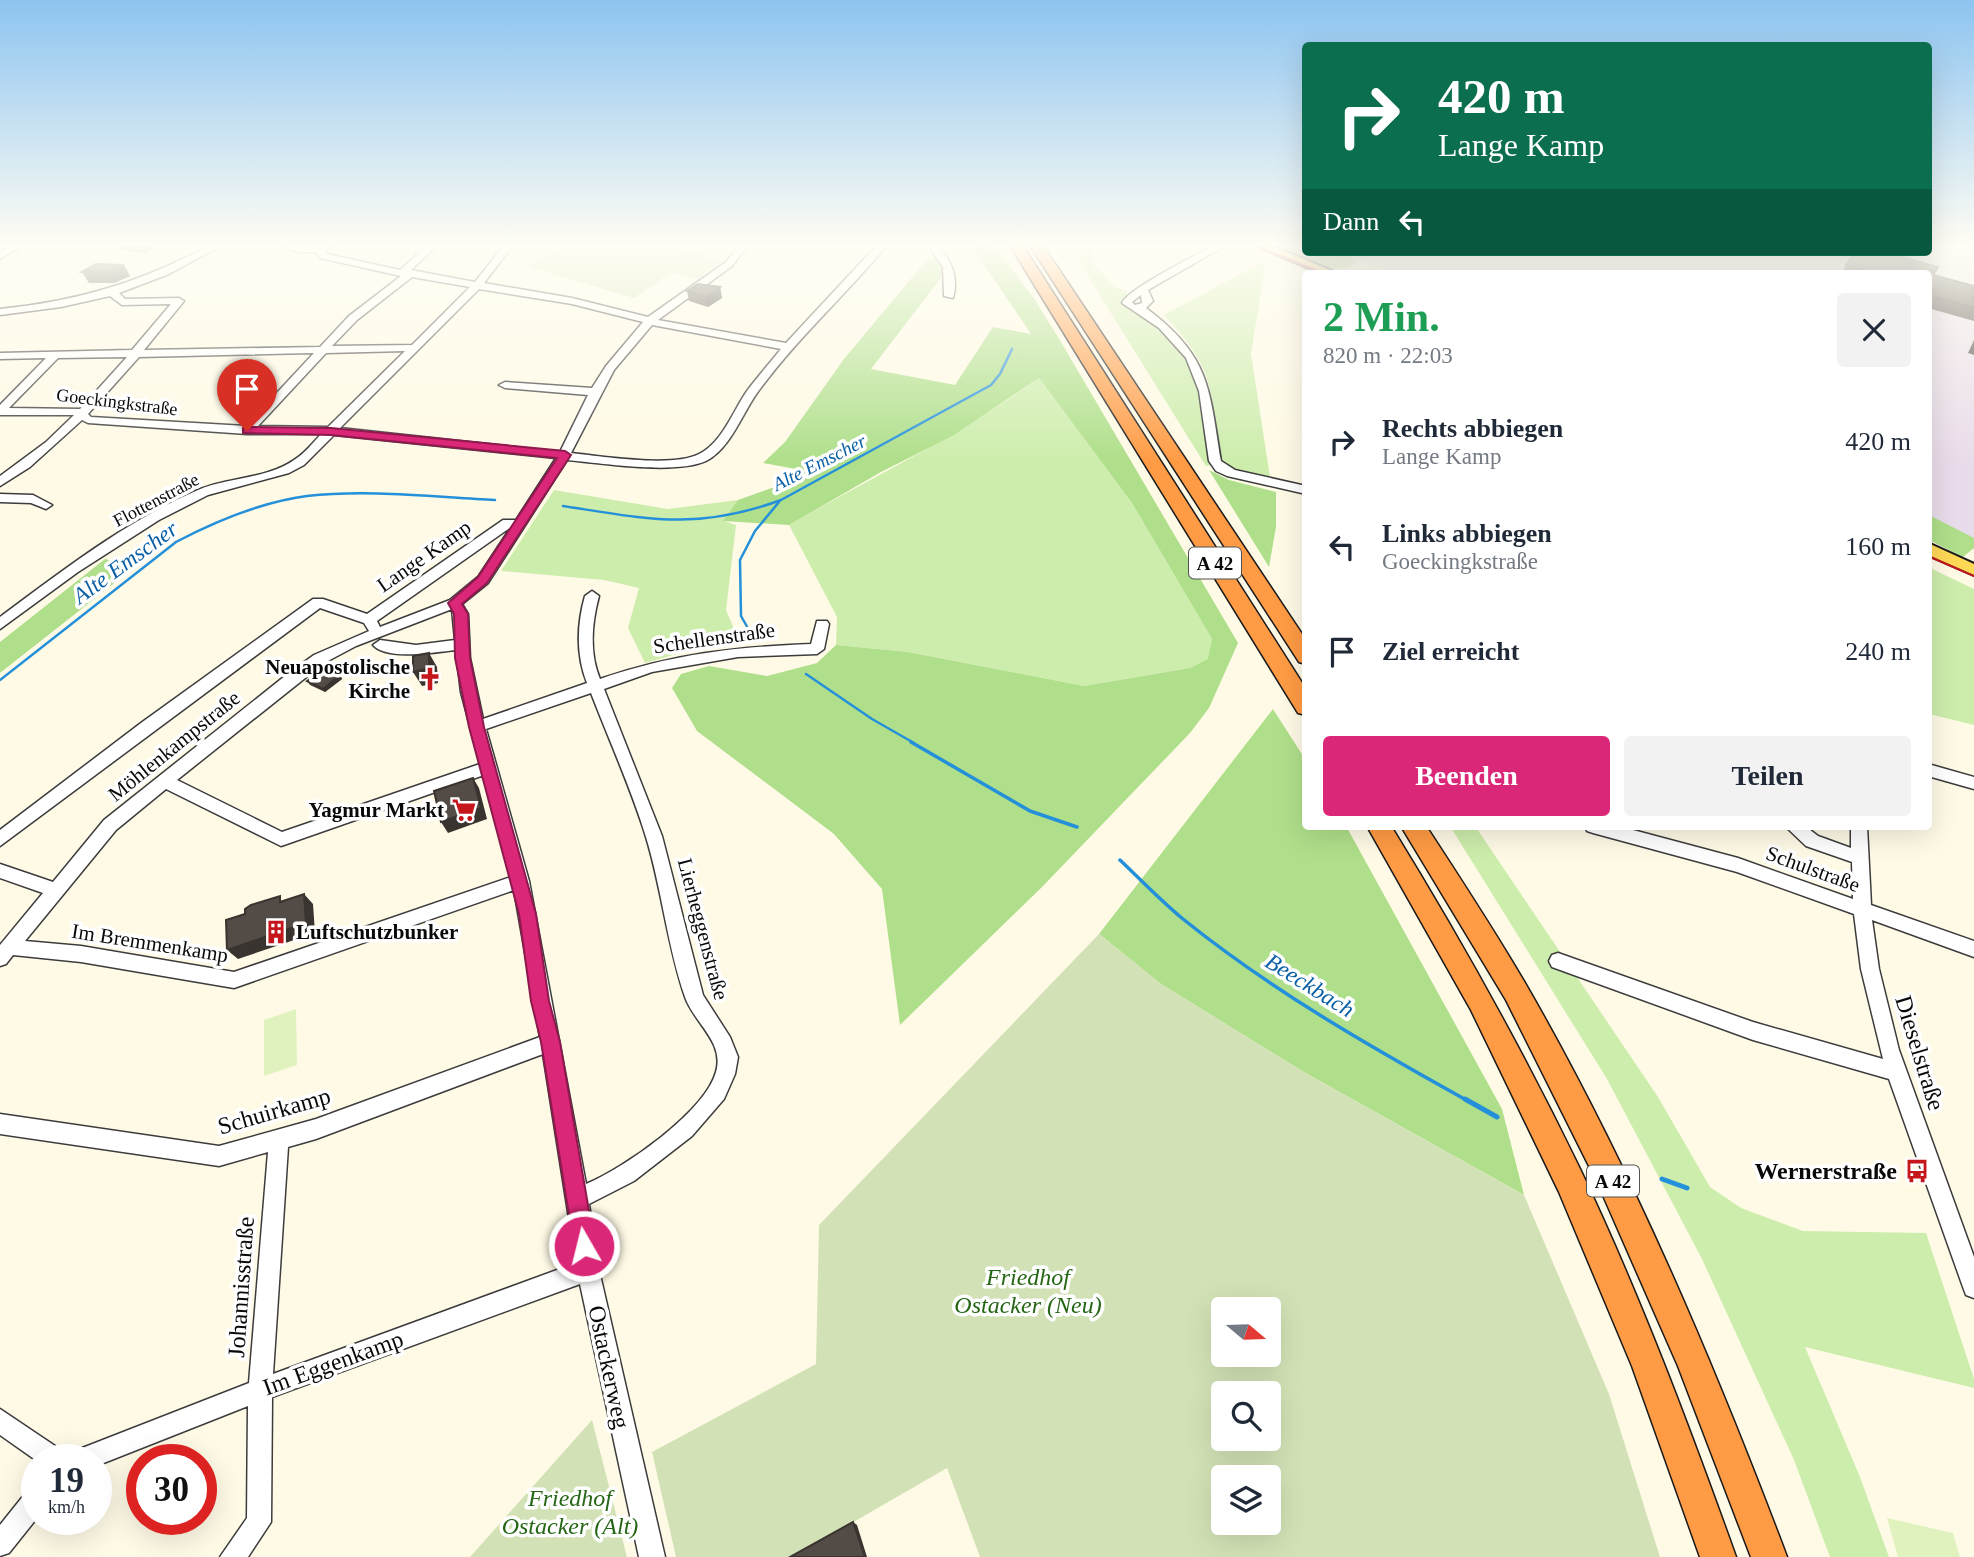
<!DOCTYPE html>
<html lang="de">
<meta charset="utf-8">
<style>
:root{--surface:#fff;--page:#f2f2f3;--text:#1f2937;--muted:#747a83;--accent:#db2777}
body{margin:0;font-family:Georgia,serif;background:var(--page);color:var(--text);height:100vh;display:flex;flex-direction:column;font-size:26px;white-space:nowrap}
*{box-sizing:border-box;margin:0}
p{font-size:23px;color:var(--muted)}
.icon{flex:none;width:38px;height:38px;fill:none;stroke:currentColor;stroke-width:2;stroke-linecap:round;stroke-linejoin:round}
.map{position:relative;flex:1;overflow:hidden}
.side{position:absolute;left:1302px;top:270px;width:630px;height:560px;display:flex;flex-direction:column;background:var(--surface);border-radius:7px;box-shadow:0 7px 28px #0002}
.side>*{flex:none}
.top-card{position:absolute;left:1302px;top:42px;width:630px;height:214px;border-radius:7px;box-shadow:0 7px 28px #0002;background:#0b6e4f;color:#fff;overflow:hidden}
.needle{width:46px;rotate:109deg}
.fabs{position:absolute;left:1211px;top:1297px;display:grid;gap:14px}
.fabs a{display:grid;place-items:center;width:70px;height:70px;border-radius:7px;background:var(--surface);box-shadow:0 7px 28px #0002;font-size:35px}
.speed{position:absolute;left:21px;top:1444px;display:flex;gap:14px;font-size:35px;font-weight:700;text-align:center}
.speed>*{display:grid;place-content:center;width:91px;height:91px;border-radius:50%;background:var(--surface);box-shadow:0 7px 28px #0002;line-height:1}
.speed small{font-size:18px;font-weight:400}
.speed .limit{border:10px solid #d22;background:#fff;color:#111}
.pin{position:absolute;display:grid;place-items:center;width:60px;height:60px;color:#fff;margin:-72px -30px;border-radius:50% 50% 50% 0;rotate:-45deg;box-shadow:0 0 7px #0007}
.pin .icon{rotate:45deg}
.me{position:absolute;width:77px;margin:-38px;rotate:352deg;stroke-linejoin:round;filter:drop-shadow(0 0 5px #0008)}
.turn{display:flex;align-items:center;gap:24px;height:147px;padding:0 21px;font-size:32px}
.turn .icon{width:91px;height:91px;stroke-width:2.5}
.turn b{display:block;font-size:49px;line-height:60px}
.then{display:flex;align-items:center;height:66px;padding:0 21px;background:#0003;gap:14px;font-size:26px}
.round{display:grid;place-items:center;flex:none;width:74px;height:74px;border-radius:7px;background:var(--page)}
.overview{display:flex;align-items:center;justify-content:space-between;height:119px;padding:0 21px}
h1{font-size:42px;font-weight:800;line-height:52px;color:#1e9e55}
.action{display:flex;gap:14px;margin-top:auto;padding:14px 21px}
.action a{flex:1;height:80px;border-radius:7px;background:var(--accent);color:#fff;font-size:28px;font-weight:800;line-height:80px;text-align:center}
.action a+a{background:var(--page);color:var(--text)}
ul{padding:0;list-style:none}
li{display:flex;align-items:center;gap:21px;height:105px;padding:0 21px}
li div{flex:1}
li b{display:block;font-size:26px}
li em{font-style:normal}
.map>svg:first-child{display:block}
</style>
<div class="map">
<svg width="1974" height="1557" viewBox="0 0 1974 1557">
<rect width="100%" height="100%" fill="#fffae6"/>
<path fill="#e9dcea" d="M1929,244H1974V549L1929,525L1928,273H1392L1344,252H1928Z"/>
<path fill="#cdedac" d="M1068,244H1089L1095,267L1091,269L1098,268L1114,287L1127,291L1125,304C1132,316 1140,313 1152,319C1158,322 1163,329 1168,333C1205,364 1207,421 1212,465L1206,466Z
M1266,260L1251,354L1270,477L1225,466L1220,461C1215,439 1215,417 1211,395C1206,363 1186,338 1164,315Z
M1039,378L1132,503L1212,639L1209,659L1190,668L1084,686L908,652L836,645L837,617L789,525C873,477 961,435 1039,378Z
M554,490L668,509L738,500L724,521L736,525L726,610L740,643L701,647L645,663L628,628L639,588L604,580L501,571Z
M1928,567L1974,589V725L1929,714Z
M1450,826H1475L1658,1097L1710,1187L1741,1208L1803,1231L1926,1233L1974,1379V1388L1805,1347L1860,1477L1889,1557H1830L1794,1460L1702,1259L1607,1079Z"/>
<path fill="#afdf8a" d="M970,244H993L1035,300L1058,337L1238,643L1209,708L1190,733L1042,887L900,1025L882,889L834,834L697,731L672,688L681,674L709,666L767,676L817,663L836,645L908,652L1084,686L1190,668L1208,659L1212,639L1132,503L1039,378L954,435L881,472L789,525L723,521L738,500L780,485L807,471L763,463L785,442L844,359L929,257L937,259L947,270L871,369L955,385L993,327L1031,334Z
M1284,244H1305L1306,252H1341L1358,260C1340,281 1305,259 1285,250Z
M1209,470L1229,480L1276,492V527L1269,567Z
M1929,515L1974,538V548L1963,557L1929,540Z
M105,559L136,566L0,673V642Z
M1273,709L1305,759L1306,826H1346L1502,1109L1524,1195L1302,1071L1161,984L1099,934Z"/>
<path fill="#d3e2b6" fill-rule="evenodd" d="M567,244H661L723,261L697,279L672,272L634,298L529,267Z
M1099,934L1161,984L1302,1071L1524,1195L1609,1394L1660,1557H980L947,1468L793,1557H676L652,1452L816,1364L819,1225ZM1223,1309H1269V1354H1223ZM1223,1393H1269V1438H1223ZM1223,1477H1269V1522H1223Z
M592,1420L627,1557H470Z"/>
<path fill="#e0f3bf" d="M296,1009L297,1065L264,1076V1020Z
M1887,1518L1953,1533L1960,1557H1898Z"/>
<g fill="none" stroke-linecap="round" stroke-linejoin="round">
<path stroke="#2590da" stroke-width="2.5" d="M563,506C648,519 697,531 781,500L991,385L1000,374L1012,349
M753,637L741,616L740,560L755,531L779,502
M806,674L872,719L914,743
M0,680L176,542C216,521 261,502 307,496C368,489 434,497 495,500"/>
<path stroke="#2590da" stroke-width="3.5" d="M911,742L1030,811L1077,827
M1120,860C1141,880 1161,901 1183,919C1271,990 1369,1046 1468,1101"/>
<path stroke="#2590da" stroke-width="5" d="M1465,1099L1497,1117
M1662,1179L1687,1188"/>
<g stroke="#3c3c3c" stroke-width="3">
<path id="minor" d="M13,244H25L0,259V252Z
M212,244H224L169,274L119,293L125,299L179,298L184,301L144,350L320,347L349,316L401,276L320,258L316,252H299L274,244L312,247H314L313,244H335L325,250L327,254L400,270L429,244H439L411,270L475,282L505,244H514L484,283L572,298L648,317L726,262L740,244H749L732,266L658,320L786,343L878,244H888C846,295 796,339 757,393C742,414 730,449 706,461C675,475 601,463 567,460L488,583L462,604L468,614L470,658L483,719L587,683C576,655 577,624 585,596L592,591L599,596C592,622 589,653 600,679C673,654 734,647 811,644L817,621H827L829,624L824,649L817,654L738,657L652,672L604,689L662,836L703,995L730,1037L738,1057L735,1074L724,1099L692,1136L634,1181L589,1204L599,1270L665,1557H639L580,1284L272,1397L271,1522L248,1557H220L247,1518L248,1406L96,1466V1460H68L72,1452L249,1383L268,1152L219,1166L0,1134V1114L219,1146L316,1119L540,1037L514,890L234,988L81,962L13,955L6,964L0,966V945L43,893L0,878V864L53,882L104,820L290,672L314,655L369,631L364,623L320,608L0,846V830L141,723L313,599H323L367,614L503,520H516L556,458L334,435L304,465L289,473L208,495L159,520L78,572L0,629V617C62,571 126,521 198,490C228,477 267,479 294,460C304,454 313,443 321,434H247L88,423L82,420L30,467L0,486V476L46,442L74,415H0V405L46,358L0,359V353L132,350L171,304L122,305L110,296L61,307L0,315V309C79,301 142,282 212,244ZM412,277L470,287L412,345L332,346L357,320ZM479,289L572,304L643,322L606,366L592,388L505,382L499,385L505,388L588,395L560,452L340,428ZM652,325L781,349C770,363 758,376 747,391C733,411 722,443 699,454C672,468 601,456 571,453L614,370ZM405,351L328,427L258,426L326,353ZM314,353L246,426L91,417L88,414L139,357ZM127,357L80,409L9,408L58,358ZM511,527L478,577L450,600L380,627L377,621ZM452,609L455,640L416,645L380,640L373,645C387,661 436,652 456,650L461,692L480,764L282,832L177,780L324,663L356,646ZM591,693C609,740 631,788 646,837C662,889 667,945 685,997C694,1023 725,1042 716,1072C705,1112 623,1169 586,1184L529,881L486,729ZM484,775L511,877L234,972L81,946L25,941L116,830L166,789L281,846ZM543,1054L576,1263L273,1374L288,1147L316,1139Z
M927,244H937C951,260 959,277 953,298L944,296L943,267Z
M1216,244H1228L1148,290L1153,301L1146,308C1210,356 1209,387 1221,461L1235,470L1306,486V494L1227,476L1216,471L1209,461L1199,391L1186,358L1159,328L1122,303C1127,289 1199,254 1216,244ZM1141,295L1142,303L1135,305L1132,302Z
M0,494L33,495L52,505L46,509L31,503L0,502Z
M1928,764L1974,777V789L1928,776Z
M1585,826H1618L1738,858L1853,899L1852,862L1806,846L1785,826H1805L1818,836L1851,848V826H1867L1871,905L1974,941V957L1872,920L1879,969L1899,1050L1974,1257V1298L1966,1295L1963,1287L1889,1079L1753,1040L1552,967L1549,961L1552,955L1558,953L1753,1022L1883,1059L1861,969L1854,914L1737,872L1593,833L1587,831Z
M0,1409L64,1452L68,1460L37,1461L0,1435Z
M37,1487V1518L9,1553L0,1556V1525L28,1490Z"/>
</g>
<g stroke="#1a1a1a" stroke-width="4">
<path id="major" d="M1252,244H1268L1337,273H1320Z
M1928,543L1974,564V575L1928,555Z"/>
</g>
<g stroke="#1a1a1a" stroke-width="3">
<path id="highway" d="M1009,244H1022L1306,689V715L1298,713Z
M1029,244H1042L1306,640V664L1299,662Z
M1367,826H1391C1460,938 1523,1051 1580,1169C1640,1295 1689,1426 1736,1557H1700L1632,1366L1559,1192L1471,1010Z
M1401,826H1426C1460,878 1494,930 1525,983C1630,1165 1713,1361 1787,1557H1751L1678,1366L1598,1184L1506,1000Z"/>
</g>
<use href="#minor" fill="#fff" fill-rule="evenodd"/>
<use href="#major" fill="#ffd856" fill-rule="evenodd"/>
<use href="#highway" fill="#ff9b44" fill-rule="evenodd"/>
<path stroke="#c5161c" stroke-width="2" d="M1252,244L1323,273
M1928,556L1974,576"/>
</g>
<path fill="#47403b" d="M117,244H158L145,253L121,250Z
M1855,252H1884L1938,267L1933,275L1974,286V321L1928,308V273H1841Z
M124,265L130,276L114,283H89L82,272Z
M720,287L722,298L708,307L689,301L687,291Z
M1974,340V355L1968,353Z
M340,675L342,679L325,692L310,685L307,681Z"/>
<path fill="#3a3430" d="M140,244H158L145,253Z
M124,265L130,276L114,283L107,273Z
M720,287L722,298L708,307L706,297Z
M429,653L437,667L438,683L422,686L413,672Z
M340,675L342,679L325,692L323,689Z
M473,778L479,788L487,819L448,833L441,822Z
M304,894L313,904L315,933L238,959L227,950Z
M853,1522L857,1525L867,1557H865Z"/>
<path fill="#534b45" stroke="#3a3430" stroke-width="2" d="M1855,252H1884L1938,267L1933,275L1974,286V308L1928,295V273H1872L1846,265Z
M96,264L124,265L107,273L82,272Z
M698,284L720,287L706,297L687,291Z
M429,653V668L413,672V656Z
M325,668L340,675L323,689L307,681Z
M473,778L481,808L441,822L434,791Z
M304,894L306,923L227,950L226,920L245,914V909L251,905L280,896V902Z
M853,1522L865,1557H790Z"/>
<linearGradient id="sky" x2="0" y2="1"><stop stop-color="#8dc4f0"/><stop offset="0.53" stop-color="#fffdf4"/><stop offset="1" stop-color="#fffdf4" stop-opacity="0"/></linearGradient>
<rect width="1974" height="462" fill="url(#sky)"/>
<path fill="#db2777" stroke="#8e194d" stroke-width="2" d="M247,427L331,428L565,451L571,455L487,583L462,604L468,614L470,658L484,727L536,914L549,1001L560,1042L595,1246L592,1253L584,1257L577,1253L574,1246L541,1042L531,1001L519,914L469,727L455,658L454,614L448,603L478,577L557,458L331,435L243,433V428Z"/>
<defs>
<g id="church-bare" transform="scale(1.89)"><path d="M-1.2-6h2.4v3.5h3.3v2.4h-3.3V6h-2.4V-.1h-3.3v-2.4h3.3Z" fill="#c5161c" stroke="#fff" stroke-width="2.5" paint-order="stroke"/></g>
<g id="supermarket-bare" transform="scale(1.89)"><path d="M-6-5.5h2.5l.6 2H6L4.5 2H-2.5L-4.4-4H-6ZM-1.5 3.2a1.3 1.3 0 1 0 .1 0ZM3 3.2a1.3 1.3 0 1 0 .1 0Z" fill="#c5161c" stroke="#fff" stroke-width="2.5" paint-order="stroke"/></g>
<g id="building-bare" transform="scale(1.89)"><path d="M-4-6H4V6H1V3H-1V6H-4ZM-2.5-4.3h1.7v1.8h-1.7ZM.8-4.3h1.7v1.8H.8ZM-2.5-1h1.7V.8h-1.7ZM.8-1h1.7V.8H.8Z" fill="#c5161c" stroke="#fff" stroke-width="2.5" paint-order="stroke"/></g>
<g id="bus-bare" transform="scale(1.89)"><path d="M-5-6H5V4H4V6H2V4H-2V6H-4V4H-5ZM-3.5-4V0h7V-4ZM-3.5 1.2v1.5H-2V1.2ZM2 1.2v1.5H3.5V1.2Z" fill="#c5161c" stroke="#fff" stroke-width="2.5" paint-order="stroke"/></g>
</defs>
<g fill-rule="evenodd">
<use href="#church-bare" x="430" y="679"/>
<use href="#supermarket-bare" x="464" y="810"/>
<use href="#building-bare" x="276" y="932"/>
<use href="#bus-bare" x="1917" y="1171"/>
</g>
<g text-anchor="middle" stroke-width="7" stroke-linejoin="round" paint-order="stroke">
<g font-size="18" fill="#090909" stroke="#fff">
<text transform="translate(117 402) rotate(7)" y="6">Goeckingkstraße</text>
<text transform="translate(156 500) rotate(-28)" y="6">Flottenstraße</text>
</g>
<g font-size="19" font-style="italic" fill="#095fa5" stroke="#fff">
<text transform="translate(819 462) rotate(-27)" y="7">Alte Emscher</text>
</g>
<g fill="#fff" stroke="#535353" stroke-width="2">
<rect x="1189" y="547.5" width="52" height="31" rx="5"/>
<rect x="1587" y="1165.5" width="52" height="31" rx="5"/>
</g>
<g font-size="19" font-weight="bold" fill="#090909">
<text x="1215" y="570">A 42</text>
<text x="1613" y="1188">A 42</text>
</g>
<g font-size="21" fill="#090909" stroke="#fff">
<text transform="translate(424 556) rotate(-35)" y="7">Lange Kamp</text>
<text transform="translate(714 638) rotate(-8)" y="7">Schellenstraße</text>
<text transform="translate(174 746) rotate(-39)" y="7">Möhlenkampstraße</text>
<text transform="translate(1813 869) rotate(20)" y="7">Schulstraße</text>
<text transform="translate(703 929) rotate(75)" y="7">Lierheggenstraße</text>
<text transform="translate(150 943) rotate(9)" y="7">Im Bremmenkamp</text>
</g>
<g font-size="21" font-weight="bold" fill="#090909" stroke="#fff" text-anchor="end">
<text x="410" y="674">Neuapostolische<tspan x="410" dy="24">Kirche</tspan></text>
<text x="444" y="817">Yagmur Markt</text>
<text x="296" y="939" text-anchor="start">Luftschutzbunker</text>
</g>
<g font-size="23" font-style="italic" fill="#095fa5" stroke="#fff">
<text transform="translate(125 562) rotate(-36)" y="8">Alte Emscher</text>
<text transform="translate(1310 985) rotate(32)" y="8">Beeckbach</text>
</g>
<g font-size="24" fill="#090909" stroke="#fff">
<text transform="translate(1920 1053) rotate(73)" y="8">Dieselstraße</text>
<text transform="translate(274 1111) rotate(-16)" y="8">Schuirkamp</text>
<text transform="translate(241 1287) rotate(-86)" y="8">Johannisstraße</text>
<text transform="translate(333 1363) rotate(-20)" y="8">Im Eggenkamp</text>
<text transform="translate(609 1367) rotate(78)" y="8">Ostackerweg</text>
</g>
<g font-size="24" font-weight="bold" fill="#090909" stroke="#fff" text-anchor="end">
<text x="1897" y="1179">Wernerstraße</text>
</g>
<g font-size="24" font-style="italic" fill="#256615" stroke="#fff">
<text x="1028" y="1285">Friedhof<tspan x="1028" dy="28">Ostacker (Neu)</tspan></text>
<text x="570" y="1506">Friedhof<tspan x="570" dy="28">Ostacker (Alt)</tspan></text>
</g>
</g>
</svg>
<div class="fabs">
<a><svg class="needle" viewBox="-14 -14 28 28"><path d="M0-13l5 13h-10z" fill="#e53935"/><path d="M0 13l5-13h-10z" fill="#747a83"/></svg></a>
<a><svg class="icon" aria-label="search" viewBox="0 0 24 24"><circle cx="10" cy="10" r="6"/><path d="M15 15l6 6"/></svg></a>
<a><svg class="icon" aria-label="layers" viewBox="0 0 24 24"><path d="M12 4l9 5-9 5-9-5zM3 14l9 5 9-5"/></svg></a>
</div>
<div class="speed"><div>19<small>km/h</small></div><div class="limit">30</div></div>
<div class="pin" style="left:247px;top:431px;background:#d93025"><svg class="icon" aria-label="arrive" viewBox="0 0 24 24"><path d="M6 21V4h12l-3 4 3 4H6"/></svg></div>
<svg class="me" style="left:584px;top:1246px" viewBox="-20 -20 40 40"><circle r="17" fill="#db2777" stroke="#fff" stroke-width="3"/><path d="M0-11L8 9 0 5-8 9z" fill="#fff"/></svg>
<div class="top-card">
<div class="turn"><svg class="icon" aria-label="right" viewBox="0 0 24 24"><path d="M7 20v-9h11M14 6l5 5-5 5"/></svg><div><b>420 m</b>Lange Kamp</div></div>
<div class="then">Dann<svg class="icon" aria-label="left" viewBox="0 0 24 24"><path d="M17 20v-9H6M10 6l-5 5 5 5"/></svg></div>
</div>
<section class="side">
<div class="overview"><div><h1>2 Min.</h1><p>820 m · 22:03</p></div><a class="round"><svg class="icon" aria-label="close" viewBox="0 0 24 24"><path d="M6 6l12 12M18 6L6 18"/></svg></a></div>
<ul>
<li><svg class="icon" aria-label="right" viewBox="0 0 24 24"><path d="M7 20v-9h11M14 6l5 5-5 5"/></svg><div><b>Rechts abbiegen</b><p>Lange Kamp</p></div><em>420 m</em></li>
<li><svg class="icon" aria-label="left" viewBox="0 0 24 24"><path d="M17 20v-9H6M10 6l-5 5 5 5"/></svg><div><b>Links abbiegen</b><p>Goeckingkstraße</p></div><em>160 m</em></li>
<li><svg class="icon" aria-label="arrive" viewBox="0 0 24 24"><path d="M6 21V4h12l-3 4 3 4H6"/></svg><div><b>Ziel erreicht</b></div><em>240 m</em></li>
</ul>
<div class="action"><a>Beenden</a><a>Teilen</a></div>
</section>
</div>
